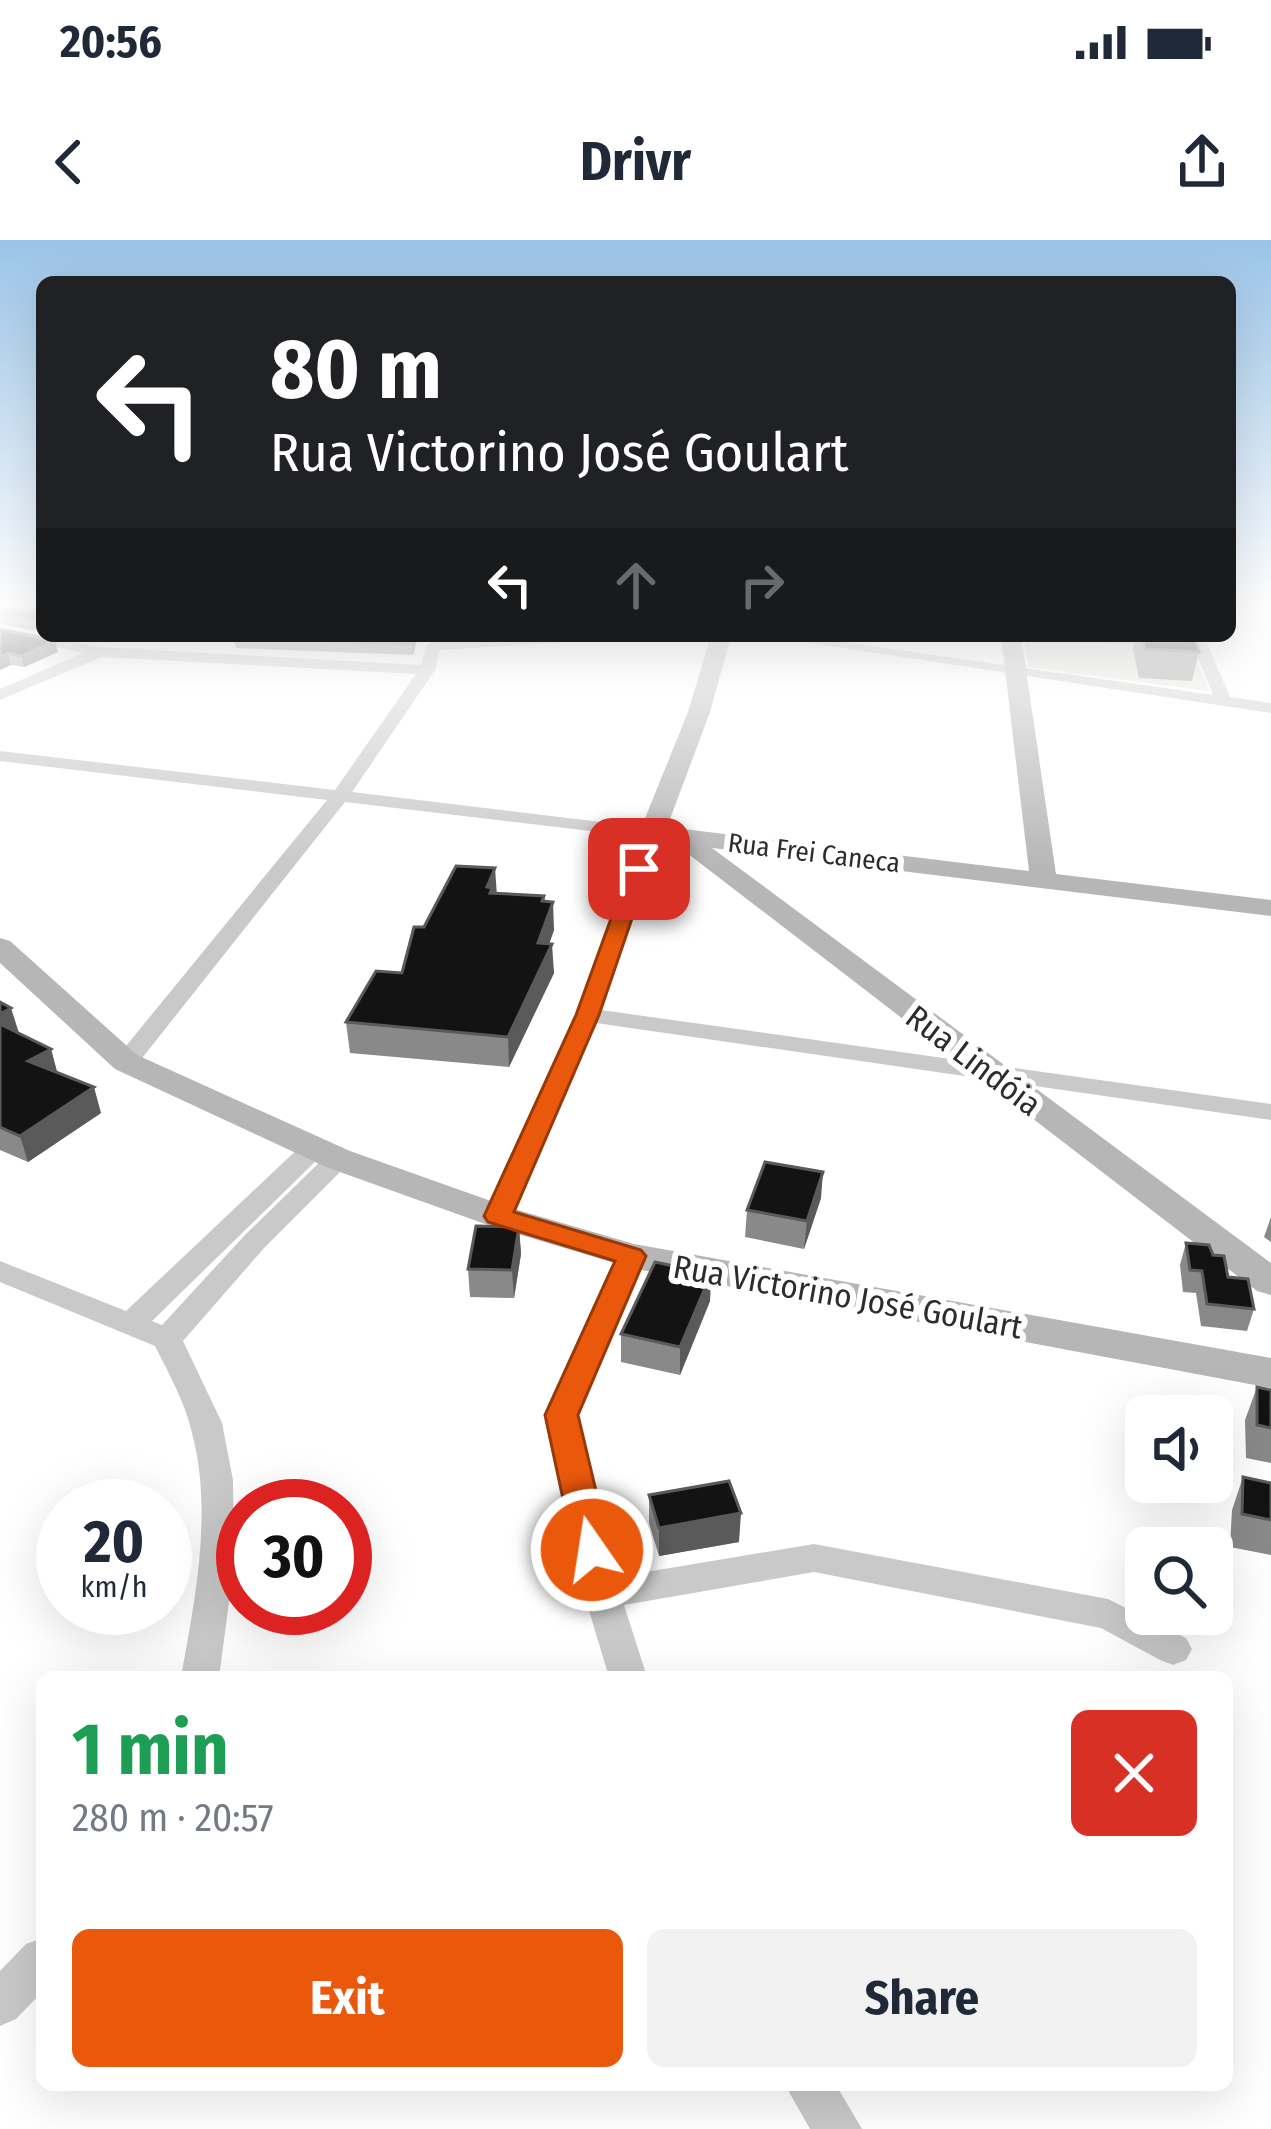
<!DOCTYPE html>
<meta charset="utf-8">
<style>
:root{--surface:#fff;--page:#f2f2f3;--text:#1f2937;--muted:#747a83;--accent:#ea580c}
body{margin:0;font-family:"Fira Sans Condensed",sans-serif;background:var(--page);color:var(--text);height:100vh;display:flex;flex-direction:column;font-size:45px;white-space:nowrap}
*{box-sizing:border-box;margin:0}
p{font-size:39px;color:var(--muted)}
.icon{flex:none;width:66px;height:66px;fill:none;stroke:currentColor;stroke-width:2;stroke-linecap:round;stroke-linejoin:round}
.map{position:relative;flex:1;overflow:hidden}
.panel{position:absolute;left:36px;top:1431px;width:1197px;height:420px;display:flex;flex-direction:column;background:var(--surface);border-radius:18px;box-shadow:0 12px 48px #0002}
.panel>*{flex:none}
.hud{position:absolute;left:36px;top:36px;width:1200px;height:366px;border-radius:18px;box-shadow:0 12px 48px #0002;background:#202124;color:#fff;overflow:hidden}
.tools{position:absolute;left:1125px;top:1155px;display:grid;gap:24px}
.tools a{display:grid;place-items:center;width:108px;height:108px;border-radius:18px;background:var(--surface);box-shadow:0 12px 48px #0002;font-size:60px}
.speed{position:absolute;left:36px;top:1239px;display:flex;gap:24px;font-size:60px;font-weight:700;text-align:center}
.speed>*{display:grid;place-content:center;width:156px;height:156px;border-radius:50%;background:var(--surface);box-shadow:0 12px 48px #0002;line-height:1}
.speed small{font-size:30px;font-weight:400}
.speed .limit{border:18px solid #d22;background:#fff;color:#111}
.pin{position:absolute;display:grid;place-items:center;width:102px;height:102px;color:#fff;margin:-51px;border-radius:24px;box-shadow:0 6px 18px #0006}
.me{position:absolute;width:132px;margin:-66px;rotate:347deg;stroke-linejoin:round;filter:drop-shadow(0 0 9px #0008)}
.turn{display:flex;align-items:center;gap:42px;height:252px;padding:0 36px;font-size:54px}
.turn .icon{width:156px;height:156px;stroke-width:2.5}
.turn b{display:block;font-size:84px;line-height:102px}
.lanes{display:flex;align-items:center;height:114px;padding:0 36px;background:#0003;justify-content:center;gap:60px;direction:ltr}
.lanes .off{opacity:.35}
.round{display:grid;place-items:center;flex:none;width:126px;height:126px;border-radius:18px;background:var(--page)}
.overview{display:flex;align-items:center;justify-content:space-between;height:204px;padding:0 36px}
h1{font-size:72px;font-weight:700;line-height:90px;color:#1e9e55}
.cta{display:flex;gap:24px;margin-top:auto;padding:24px 36px}
.cta a{flex:1;height:138px;border-radius:18px;background:var(--accent);color:#fff;font-size:48px;font-weight:700;line-height:138px;text-align:center}
.cta a+a{background:var(--page);color:var(--text)}
.status{display:flex;justify-content:space-between;align-items:center;height:84px;padding:0 60px;background:var(--surface);direction:ltr}
.status svg{height:33px;fill:currentColor}
header{display:flex;justify-content:space-between;align-items:center;height:156px;padding:0 36px;background:var(--surface);font-size:54px;font-weight:700}
.map>svg:first-child{display:block}
</style>
<div class="status"><b>20:56</b><svg viewBox="0 0 49 12"><path d="M0 12V9h3v3zM5 12V6h3v6zM10 12V3h3v9zM15 12V0h3v12zM26 1h20v11H26zM47 4h2v5h-2z"/></svg></div>
<header><svg class="icon" aria-label="back" viewBox="0 0 24 24"><path d="M15 5l-7 7 7 7"/></svg>Drivr<svg class="icon" aria-label="share" viewBox="0 0 24 24"><path d="M12 15V3M7 8l5-5 5 5M5 13v7h14v-7"/></svg></header>
<div class="map">
<svg width="1271" height="1889" viewBox="0 0 1271 1889">
<rect width="100%" height="100%" fill="#fff"/>
<path fill="#e2e9db" d="M1024,398L1192,407L1209,451L1028,427Z"/>
<g fill="none" stroke-linecap="round" stroke-linejoin="round">
<path fill="#c9c9c9" fill-rule="evenodd" d="M0,387L97,407L421,425L426,406L434,401L603,396L596,400L440,410L435,430L352,552L659,589L662,593L601,770L1271,864V880L596,783L512,976L508,982H488L484,976L576,775L641,597L345,562L135,827H117L114,822L117,817L327,560L0,521V511L335,550L416,434L101,417L0,460V449L83,413L0,395Z
M764,396H802L1213,455L1194,408L1046,400L1039,396H1204L1230,457L1271,463V473Z
M313,901L322,903L326,909L322,915L152,1081L162,1085L245,995L329,913H347L351,919L347,925L265,1007L183,1101L222,1183L233,1240L234,1325L219,1437H181C195,1359 213,1272 192,1193C185,1162 169,1134 155,1106L0,1042V1021L126,1071L304,903Z
M631,1007L645,1016L578,1175L616,1337L814,1304L1108,1359L1186,1398L1192,1409L1186,1420L1173,1425L1160,1420L1101,1388L814,1332L624,1365L647,1437H609L584,1354L546,1175L617,1016Z
M42,1698V1752L16,1779L0,1786V1731L26,1704Z
M785,1845H836L862,1889H810Z"/>
<path fill="#b6b6b6" fill-rule="evenodd" d="M711,396H731L710,472L667,587L1029,631L1001,396H1021L1056,634L1271,660V676L712,608L1271,1023V1055L1257,1051L674,603L643,598L639,593L688,472Z
M0,698L10,701L137,815L350,911L511,968L634,1004L1271,1118V1148L631,1028L485,984L326,927L115,829L0,723Z"/>
</g>
<path fill="#898989" d="M0,365H42V392L0,384Z
M0,389L55,401L58,412L24,427L11,425Z
M418,396L413,415L236,408L234,397Z
M1135,396H1194L1199,412L1192,441L1139,438L1133,409Z
M497,653L544,656L554,690L549,704L554,733L509,827L350,813L346,782L402,733L424,687Z
M0,763L18,793L51,809L57,833L101,873L28,922L0,910Z
M821,958L804,1009L745,997L747,970Z
M1271,977V1002L1264,997Z
M519,987L521,1014L514,1058L470,1057L468,1029Z
M1186,1003L1213,1015L1254,1069L1247,1091L1201,1086L1196,1053L1183,1052L1180,1025Z
M711,1034L710,1061L680,1135L621,1122V1094Z
M1257,1147L1271,1150V1223L1246,1218L1245,1180Z
M1243,1237L1271,1243V1315L1230,1307L1232,1270Z
M649,1255L739,1302L659,1316L649,1283Z"/>
<path fill="#5a5a5a" d="M414,396H418L413,415L412,404Z
M55,401L58,412L24,427L21,416Z
M8,413L11,425L0,430V417Z
M495,628L497,656L494,676L487,647Z
M544,656L545,684L553,662L554,690L540,730L552,704L554,733L509,827L508,797L538,703Z
M11,768L19,793L0,803V774Z
M51,809L58,835L28,821Z
M94,847L101,873L28,922L20,896Z
M823,932L821,958L804,1009L807,981Z
M519,987L521,1014L514,1058L512,1030Z
M711,1034L710,1061L680,1135V1107Z
M741,1273L739,1302L659,1316V1288Z"/>
<path fill="#131313" stroke="#5a5a5a" stroke-width="3" d="M0,365H42V381L0,374Z
M0,389L55,401L21,416L8,413L0,417Z
M236,396H414L412,404L234,397Z
M1142,396H1194L1199,412L1145,409Z
M456,626L495,628L487,647L492,648L490,653L544,656L542,661L553,662L538,703L552,704L508,797L346,782L376,731L402,733L414,687H424Z
M0,762L11,768L0,774Z
M0,784L51,809L28,821L94,847L20,896L0,887Z
M765,922L823,932L807,981L747,970Z
M476,986L519,987L512,1030L468,1029Z
M1186,1003L1209,1005L1213,1015L1224,1016L1228,1037L1248,1039L1254,1069L1207,1064L1202,1031L1190,1030Z
M655,1022L711,1034L680,1107L621,1094Z
M1257,1147L1271,1150V1188L1257,1185Z
M1243,1237L1271,1243V1280L1242,1274Z
M729,1241L741,1273L659,1288L649,1255Z"/>
<linearGradient id="sky" x2="0" y2="1"><stop stop-color="#9bc4e8"/><stop offset="0.58" stop-color="#fff"/><stop offset="1" stop-color="#fff" stop-opacity="0"/></linearGradient>
<rect width="1271" height="629" fill="url(#sky)"/>
<path fill="#ea580c" stroke="#983908" stroke-width="3" d="M639,623L649,629L599,775L514,972L641,1010L646,1016L578,1175L610,1310L604,1320L592,1324L579,1320L574,1310L545,1175L615,1021L488,982L484,976L576,775L629,629Z"/>
<g text-anchor="middle" stroke-width="12" stroke-linejoin="round" paint-order="stroke">
<g font-size="27" fill="#2c2c2c" stroke="#fff">
<text transform="translate(814 613) rotate(7)" y="9">Rua Frei Caneca</text>
</g>
<g font-size="33" fill="#2c2c2c" stroke="#fff">
<text transform="translate(974 820) rotate(37)" y="12">Rua Lindóia</text>
<text transform="translate(848 1056) rotate(10)" y="12">Rua Victorino José Goulart</text>
</g>
</g>
</svg>
<div class="tools">
<a><svg class="icon" aria-label="sound" viewBox="0 0 24 24"><path d="M4 9h4l5-4v14l-5-4H4zM17 9q2 3 0 6"/></svg></a>
<a><svg class="icon" aria-label="search" viewBox="0 0 24 24"><circle cx="10" cy="10" r="6"/><path d="M15 15l6 6"/></svg></a>
</div>
<div class="speed"><div>20<small>km/h</small></div><div class="limit">30</div></div>
<div class="pin" style="left:639px;top:629px;background:#d93025"><svg class="icon" aria-label="arrive" viewBox="0 0 24 24"><path d="M6 21V4h12l-3 4 3 4H6"/></svg></div>
<svg class="me" style="left:592px;top:1310px" viewBox="-20 -20 40 40"><circle r="17" fill="#ea580c" stroke="#fff" stroke-width="3"/><path d="M0-11L8 9 0 5-8 9z" fill="#fff"/></svg>
<div class="hud">
<div class="turn"><svg class="icon" aria-label="left" viewBox="0 0 24 24"><path d="M17 20v-9H6M10 6l-5 5 5 5"/></svg><div><b>80 m</b>Rua Victorino José Goulart</div></div>
<div class="lanes"><svg class="icon" aria-label="left" viewBox="0 0 24 24"><path d="M17 20v-9H6M10 6l-5 5 5 5"/></svg><svg class="icon off" aria-label="ahead" viewBox="0 0 24 24"><path d="M12 20V5M6 11l6-6 6 6"/></svg><svg class="icon off" aria-label="right" viewBox="0 0 24 24"><path d="M7 20v-9h11M14 6l5 5-5 5"/></svg></div>
</div>
<section class="panel">
<div class="overview"><div><h1>1 min</h1><p>280 m · 20:57</p></div><a class="round" style="background:#d93025;color:#fff"><svg class="icon" aria-label="close" viewBox="0 0 24 24"><path d="M6 6l12 12M18 6L6 18"/></svg></a></div>
<div class="cta"><a>Exit</a><a>Share</a></div>
</section>
</div>
